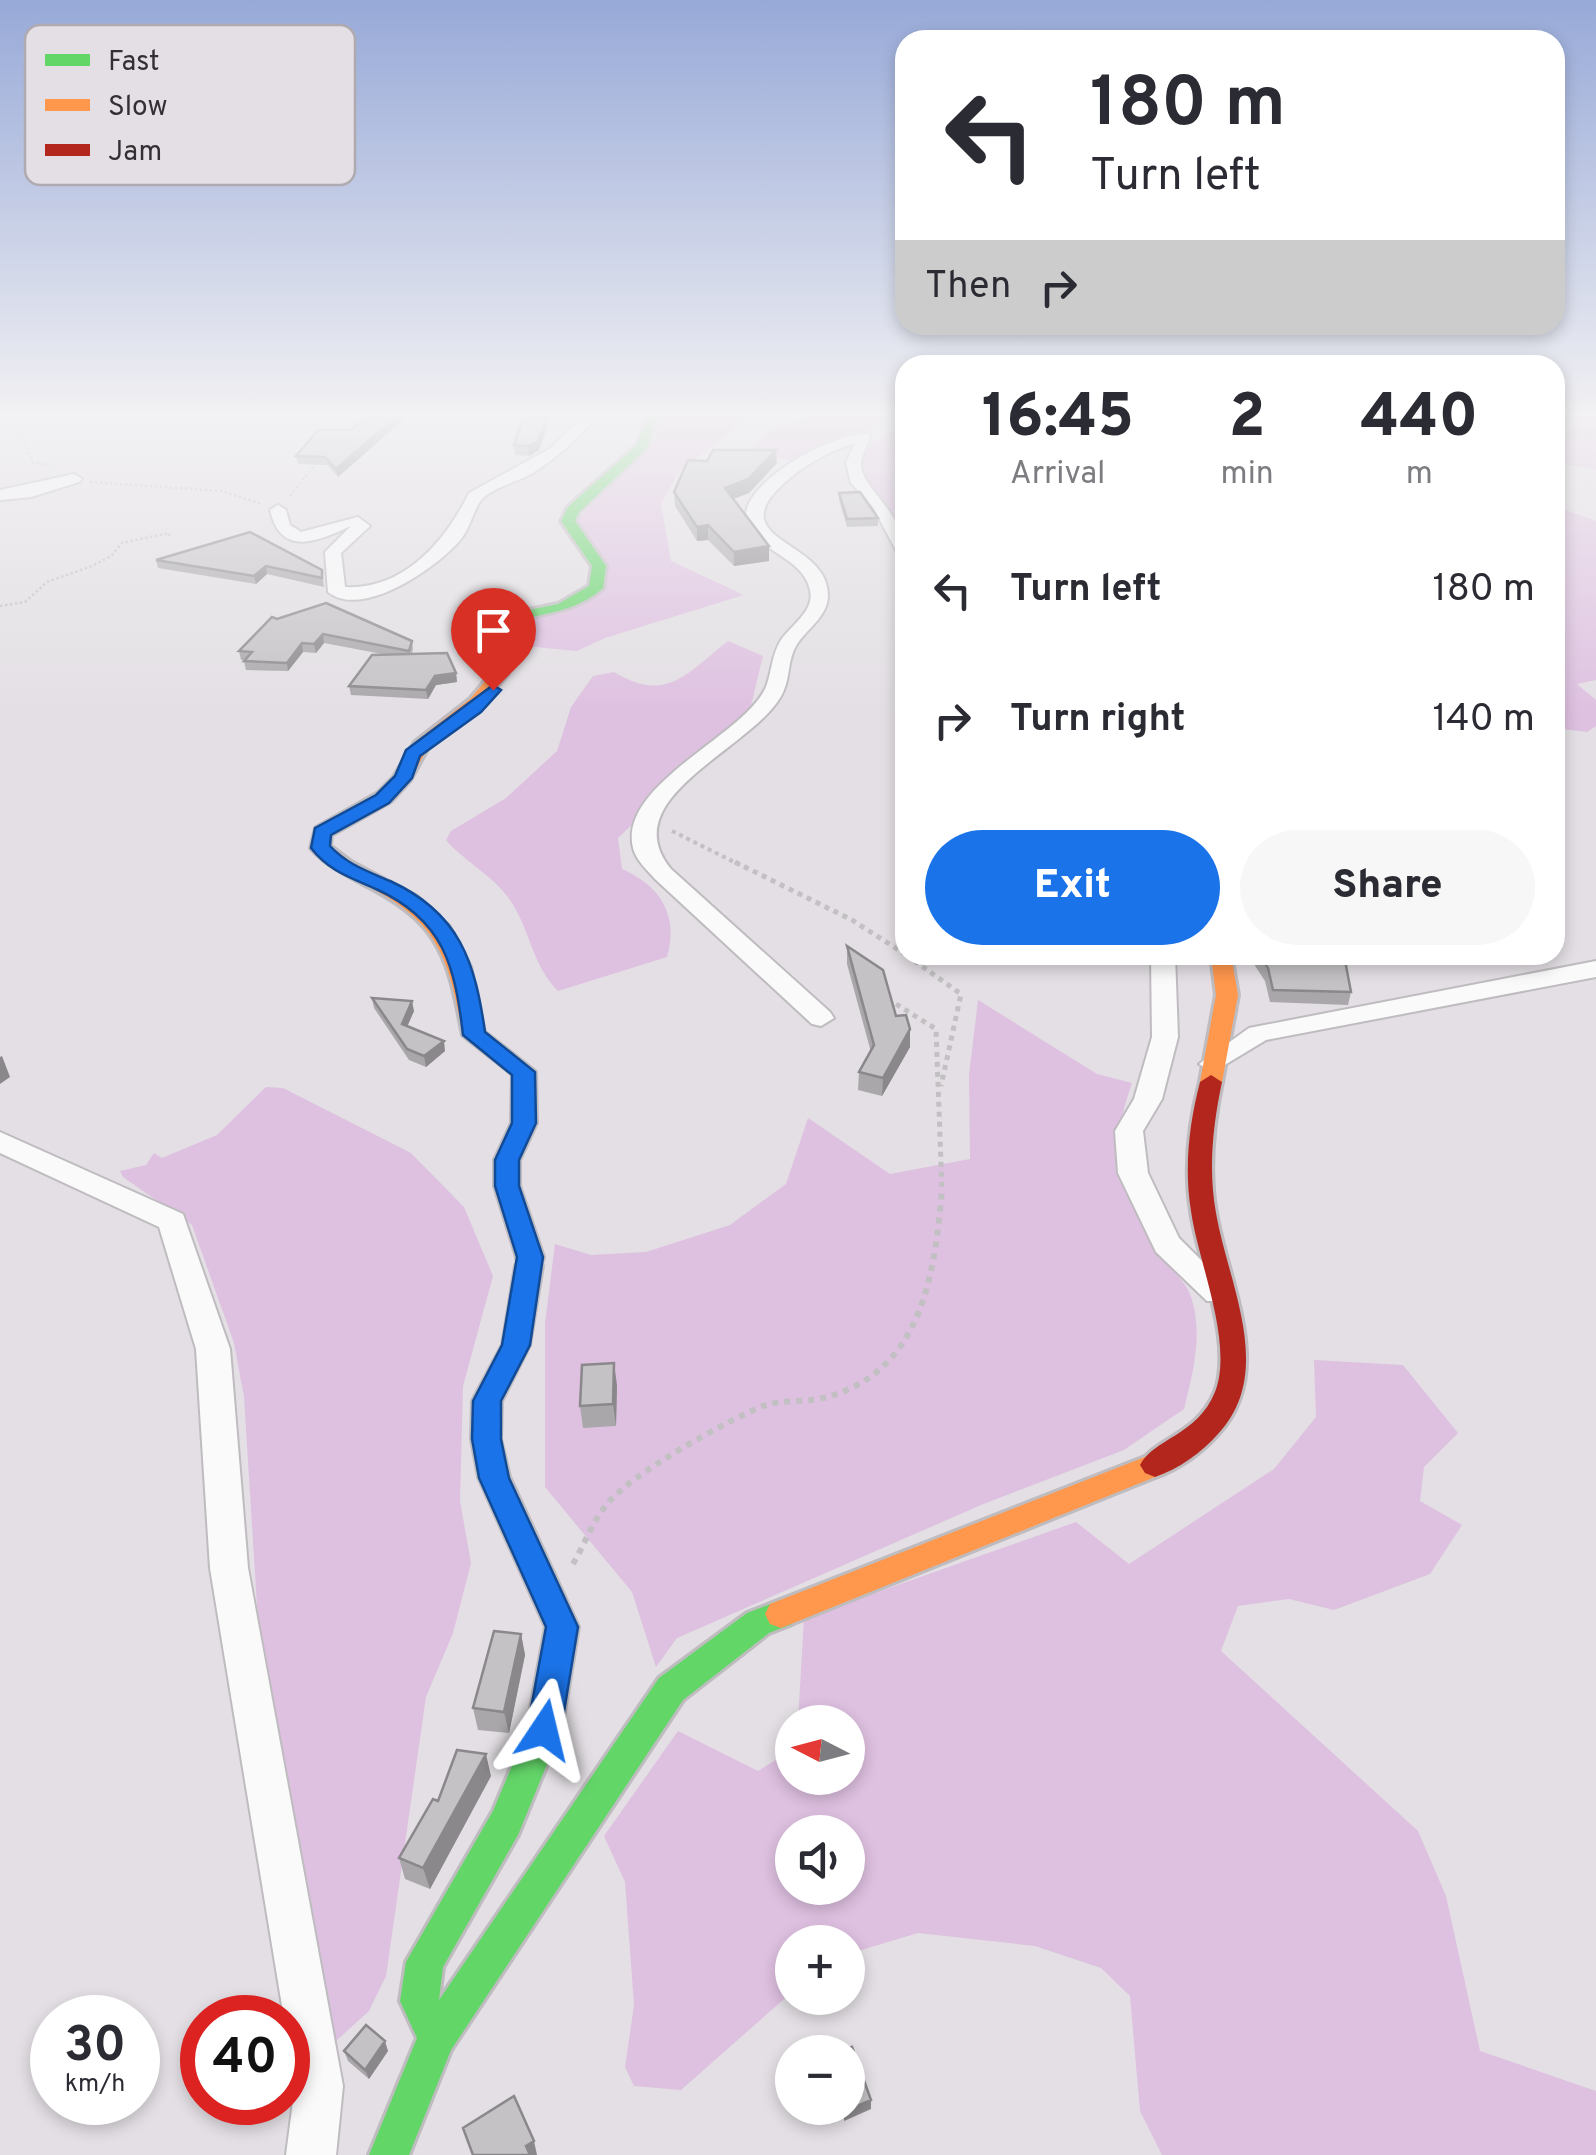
<!DOCTYPE html>
<meta charset="utf-8">
<style>
:root{--surface:#fff;--page:#f7f7f7;--text:#2b2b33;--muted:#7c7c81;--accent:#1a73e8}
body{margin:0;font-family:Overpass,sans-serif;background:var(--page);color:var(--text);height:100vh;display:flex;flex-direction:column;font-size:38px;white-space:nowrap}
*{box-sizing:border-box;margin:0}
p{font-size:32px;color:var(--muted)}
.icon{flex:none;width:55px;height:55px;fill:none;stroke:currentColor;stroke-width:2;stroke-linecap:round;stroke-linejoin:round}
.map{position:relative;flex:1;overflow:hidden}
.details{position:absolute;left:895px;top:355px;width:670px;height:610px;display:flex;flex-direction:column;background:var(--surface);border-radius:30px;box-shadow:0 5px 15px #0003}
.details>*{flex:none}
.banner{position:absolute;left:895px;top:30px;width:670px;height:305px;border-radius:30px;box-shadow:0 5px 15px #0003;background:#fff;color:var(--text);overflow:hidden}
.needle{width:65px;rotate:276deg}
.controls{position:absolute;left:775px;top:1705px;display:grid;gap:20px}
.controls a{display:grid;place-items:center;width:90px;height:90px;border-radius:50%;background:var(--surface);box-shadow:0 5px 15px #0003;font-size:50px}
.speed{position:absolute;left:30px;top:1995px;display:flex;gap:20px;font-size:50px;font-weight:700;text-align:center}
.speed>*{display:grid;place-content:center;width:130px;height:130px;border-radius:50%;background:var(--surface);box-shadow:0 5px 15px #0003;line-height:1}
.speed small{font-size:25px;font-weight:400}
.speed .limit{border:15px solid #d22;background:#fff;color:#111}
.pin{position:absolute;display:grid;place-items:center;width:85px;height:85px;color:#fff;margin:-102px -42px;border-radius:50% 50% 50% 0;rotate:-45deg;box-shadow:0 0 10px #0007}
.pin .icon{rotate:45deg}
.me{position:absolute;width:110px;margin:-55px;rotate:10deg;stroke-linejoin:round;filter:drop-shadow(0 0 8px #0008)}
.turn{display:flex;align-items:center;gap:35px;height:210px;padding:0 30px;font-size:45px}
.turn .icon{width:130px;height:130px;stroke-width:2.5}
.turn b{display:block;font-size:70px;line-height:85px}
.then{display:flex;align-items:center;height:95px;padding:0 30px;background:#0003;gap:20px;font-size:38px}
.eta{display:flex;justify-content:space-evenly;align-items:center;height:170px;text-align:center}
.eta b{font-size:60px;font-weight:800;line-height:70px}
.primary-button{display:flex;gap:20px;margin-top:auto;padding:20px 30px}
.primary-button a{flex:1;height:115px;border-radius:60px;background:var(--accent);color:#fff;font-size:40px;font-weight:800;line-height:115px;text-align:center}
.primary-button a+a{background:var(--page);color:var(--text)}
ul{padding:0;list-style:none}
li{display:flex;align-items:center;gap:30px;height:130px;padding:0 30px}
li div{flex:1}
li b{display:block;font-size:38px}
li em{font-style:normal}
.map>svg:first-child{display:block}
</style>
<div class="map">
<svg width="1596" height="2155" viewBox="0 0 1596 2155">
<rect width="100%" height="100%" fill="#e3dfe4"/>
<path fill="#dec0e0" fill-rule="evenodd" d="M662,414H754L679,471L661,504L671,561L744,595L605,638L577,651L524,646L504,625L564,612L601,576L577,520L654,441Z
M813,414H905L862,434L845,435L799,461L749,455L765,434Z
M1555,414H1596V470L1555,462Z
M905,423V528L898,530C886,504 866,488 858,462L871,444Z
M1555,506L1596,521V680L1577,684L1596,700V726L1587,732L1555,728Z
M728,641L763,656L749,714L618,838L622,869C661,886 679,916 667,957L558,991C532,965 530,929 510,900C493,875 466,863 446,840L451,831L506,798L557,751L571,707L593,676L614,672C667,704 687,673 728,641Z
M978,1000L1097,1074L1132,1083C1104,1163 1121,1187 1163,1257C1170,1269 1185,1281 1190,1294C1204,1331 1193,1373 1184,1409L1124,1450L981,1505L677,1638L656,1667L632,1592L545,1487V1323L555,1244L591,1255L646,1252L730,1225L786,1184L808,1118L890,1174L970,1159L969,1075Z
M266,1087L283,1088L411,1153L464,1207L493,1276L463,1386L460,1501L471,1563L453,1633L426,1697L386,1976L369,2011L336,2041L322,2005L264,1718L244,1397L234,1343L192,1225L123,1177L120,1171L146,1165L154,1153L162,1158L217,1135Z
M1314,1360L1403,1365L1458,1433L1424,1467L1420,1501L1462,1525L1430,1574L1334,1610L1289,1599L1238,1606L1221,1651L1418,1831L1446,1896L1480,2051L1596,2091V2155H1162L1140,2111L1130,1996L1101,1968L1035,1946L918,1933L848,1954V1942H792V1992L681,2090L634,2086L625,2067L634,2005L625,1882L604,1836L678,1731L758,1771L792,1750V1778H848V1722H798L804,1618L1076,1522L1129,1564L1274,1469L1316,1417ZM792,1832H848V1888H792Z"/>
<g fill="none" stroke-linecap="round" stroke-linejoin="round">
<g stroke="#bfbcc0" stroke-width="4">
<path id="street" d="M585,414H600C578,438 559,457 531,474C518,481 493,488 483,498C474,507 471,527 461,539C439,566 363,620 328,592L325,552L351,526C318,541 281,558 270,510L278,505L286,510L290,525L301,532L358,517L370,526L341,553L345,587C405,590 446,540 469,493L551,448Z
M870,434C870,444 861,453 861,464C860,488 905,511 905,557L899,556L873,507L851,483L846,463L855,443C829,451 802,466 782,485C722,542 828,540 828,595C828,617 806,629 796,646C788,659 790,676 784,690C762,746 610,795 671,869L830,1012L834,1018L821,1026L812,1024L655,879C647,870 636,860 633,848C617,783 751,733 767,684C772,669 772,654 781,640C791,625 815,611 810,590C803,555 751,551 746,518C742,481 838,430 870,434Z
M74,474L82,479L79,482L31,497L0,500V490Z
M1151,955H1175L1178,1037L1162,1099L1143,1131L1148,1173L1179,1238L1234,1293L1229,1301H1207L1156,1252L1118,1173L1115,1131L1134,1099L1152,1037Z
M1596,961V977L1266,1040L1213,1072L1199,1064L1249,1028Z
M0,1132L183,1214L230,1349L248,1568L343,2086L336,2155H286L295,2086L288,2018H284L210,1568L196,1349L159,1227L0,1153Z"/>
</g>
<g stroke="#bfbcc0" stroke-width="6">
<path id="fast" d="M647,414H659L646,449L579,512L575,521L606,566L603,588C563,624 502,611 475,638L495,659L482,662L459,638L476,621L558,604L589,586L592,566L561,521L568,507L637,445Z
M529,1257L538,1259L542,1266L529,1345L501,1401L500,1439L509,1477L578,1627L561,1730L518,1835L443,1967L439,2000L659,1678L747,1613L781,1600L792,1604L797,1614L792,1624L769,1633L683,1700L451,2050L409,2155H369L417,2038L400,2001L406,1962L493,1811L527,1730L546,1627L479,1477L472,1439L473,1401L503,1345L516,1266L520,1259Z"/>
</g>
<g stroke="#bfbcc0" stroke-width="6">
<path id="slow" d="M487,654L508,673L481,706L427,749L410,780L391,801L331,835L330,846L351,862L417,897L449,927L470,967L484,1032L535,1072L536,1123L519,1160V1186L543,1257L538,1273H520L517,1257L495,1186V1160L512,1123L513,1074L463,1035C449,964 443,927 375,890C353,878 328,867 311,848L316,828L378,793L394,777L415,742L470,699L492,673L479,659Z
M1211,955H1231L1238,995L1222,1082L1211,1089L1200,1082L1216,995Z
M1155,1453L1165,1457L1170,1465L1165,1473L781,1628L770,1624L765,1614L770,1604Z"/>
</g>
<g stroke="#bfbcc0" stroke-width="6">
<path id="jam" d="M1211,1075L1222,1082C1213,1125 1208,1169 1216,1213C1228,1284 1276,1372 1218,1434C1202,1452 1179,1469 1155,1477L1145,1473L1140,1465C1154,1438 1197,1436 1215,1392C1234,1343 1198,1262 1191,1211C1184,1168 1189,1124 1200,1082Z"/>
</g>
<path stroke="#c2c0c2" stroke-width="2.5" stroke-dasharray="2.5 2.5" stroke-linecap="butt" d="M882,431L905,419
M333,435L356,414
M49,465L33,462L20,436L53,419L77,414
M90,482L222,491L261,504
M290,496L317,462
M0,606L25,602L47,582L92,566L111,556L122,543L169,533V538"/>
<path stroke="#c2c0c2" stroke-width="4" stroke-dasharray="4 4" stroke-linecap="butt" d="M672,831L740,865"/>
<path stroke="#c2c0c2" stroke-width="5" stroke-dasharray="5 5" stroke-linecap="butt" d="M735,862L852,920L905,954
M906,955L961,994L941,1086
M896,1004L936,1029L942,1191"/>
<path stroke="#c2c0c2" stroke-width="6" stroke-dasharray="6 6" stroke-linecap="butt" d="M573,1564C584,1545 593,1521 607,1504C631,1474 726,1421 763,1406C781,1399 804,1403 823,1398C922,1374 935,1273 942,1189"/>
<use href="#street" fill="#fbfafb" fill-rule="evenodd"/>
<use href="#fast" fill="#63d668" fill-rule="evenodd"/>
<use href="#slow" fill="#ff974d" fill-rule="evenodd"/>
<use href="#jam" fill="#b3261e" fill-rule="evenodd"/>
</g>
<path fill="#a9a7aa" d="M370,414H403L404,419L338,477L327,465L298,464L296,456L351,430Z
M546,418L547,427L539,450L529,456L515,455L514,445Z
M777,463L749,493L733,499L769,546V561L734,566L708,540L697,541L675,506L674,492Z
M839,493L878,518V526L847,527L839,500Z
M156,560L322,570L324,587L267,574L256,584L158,568Z
M277,619L412,641L413,649L412,654L456,673L457,682L436,685L428,699L351,695L349,686L382,654L324,643L316,653L303,652L288,671L246,670L244,661L245,660H241L239,651Z
M847,946L896,1016L910,1047L882,1096L858,1090L859,1072L871,1052L847,964Z
M1248,955H1344L1351,992L1348,1005L1270,1002L1265,981Z
M372,998L414,1011L407,1026L445,1051L426,1067L409,1060L374,1008Z
M617,1385L616,1426L583,1428L580,1406Z
M521,1634L525,1655L509,1733L478,1730L473,1708Z
M491,1776L430,1889L405,1879L399,1858L438,1801Z
M344,2051H388L369,2079L348,2061Z"/>
<path fill="#8a888b" d="M400,414H403L404,419L338,477L336,469Z
M546,418L547,427L539,450L529,456L528,446Z
M776,450L777,463L749,493L725,502V488Z
M708,525V540L697,541V527Z
M769,546V561L734,566V552Z
M266,566L267,574L256,584L254,576Z
M323,634L324,643L316,653L314,644Z
M302,643L303,652L288,671L287,663Z
M456,673L457,682L436,685L428,699L426,690L435,676Z
M412,1001L414,1011L404,1034L402,1024Z
M910,1029V1047L882,1096L883,1078Z
M444,1041L445,1051L426,1067L424,1056Z
M2,1056L10,1077L0,1084V1057Z
M614,1363L617,1385L616,1426L613,1404Z
M521,1634L525,1655L509,1733L504,1712Z
M486,1754L491,1776L430,1889L423,1868Z
M385,2041L388,2051L369,2079L365,2070Z
M871,2100V2109L844,2121V2112Z
M534,2141L537,2155H529L526,2146Z"/>
<path fill="#c5c2c6" stroke="#8a888b" stroke-width="2.5" d="M370,414H400L336,469L325,457L296,456L318,430H351Z
M523,418H546L538,441L528,446L514,445Z
M713,450H776L748,479L725,488L769,546L734,552L708,525L697,527L674,492L688,460L707,461Z
M860,492L878,518L847,519L839,493Z
M250,532L322,570V578L266,566L254,576L156,560Z
M326,603L412,641L409,651L323,634L314,644L302,643L287,663L244,661L252,652L239,651L272,617L277,619Z
M447,653L456,673L435,676L426,690L349,686L372,655Z
M847,946L883,970L896,1016L906,1015L910,1029L883,1078L859,1072L874,1045Z
M1259,955H1344L1351,992L1273,990L1268,968Z
M372,998L412,1001L402,1024L444,1041L424,1056L407,1049Z
M614,1363L613,1404L580,1406L582,1365Z
M494,1631L521,1634L504,1712L473,1708Z
M457,1750L486,1754L423,1868L399,1858L433,1799L438,1801Z
M366,2025L385,2041L365,2070L344,2051Z
M852,2047L871,2100L844,2112L843,2108H848V2052H839Z
M514,2096L534,2141L526,2146L530,2155H473L463,2128Z"/>
<linearGradient id="sky" x2="0" y2="1"><stop stop-color="#97a9d8"/><stop offset="0.58" stop-color="#f2f1f3"/><stop offset="1" stop-color="#f2f1f3" stop-opacity="0"/></linearGradient>
<rect width="1596" height="715" fill="url(#sky)"/>
<path fill="#1a73e8" stroke="#114b97" stroke-width="2.5" d="M493,685L501,690L481,712L420,756L412,778L389,803L331,835L330,846C348,865 367,871 390,881C460,913 475,962 485,1032L535,1072L536,1123L519,1160V1186L543,1257L530,1345L501,1401V1439L509,1478L578,1627L561,1730L556,1741L544,1746L532,1741L527,1730L546,1627L479,1478L472,1439L473,1401L502,1345L517,1257L495,1186V1160L512,1123V1075L463,1035C455,966 444,920 376,889C349,877 329,871 311,848L315,828L376,795L395,776L406,750Z"/>
<rect x="25" y="25" width="330" height="160" rx="15" fill="#e4dee5" stroke="#afaab0" stroke-width="2.5"/>
<rect x="45" y="54" width="45" height="12" fill="#63d668"/>
<rect x="45" y="99" width="45" height="12" fill="#ff974d"/>
<rect x="45" y="144" width="45" height="12" fill="#b3261e"/>
<g font-size="28" fill="#333033">
<text x="108" y="70">Fast</text>
<text x="108" y="115">Slow</text>
<text x="108" y="160">Jam</text>
</g>
</svg>
<div class="controls">
<a><svg class="needle" viewBox="-14 -14 28 28"><path d="M0-13l5 13h-10z" fill="#e53935"/><path d="M0 13l5-13h-10z" fill="#7c7c81"/></svg></a>
<a><svg class="icon" aria-label="sound" viewBox="0 0 24 24"><path d="M4 9h4l5-4v14l-5-4H4zM17 9q2 3 0 6"/></svg></a>
<a>+</a>
<a>−</a>
</div>
<div class="speed"><div>30<small>km/h</small></div><div class="limit">40</div></div>
<div class="pin" style="left:493px;top:690px;background:#d93025"><svg class="icon" aria-label="arrive" viewBox="0 0 24 24"><path d="M6 21V4h12l-3 4 3 4H6"/></svg></div>
<svg class="me" style="left:544px;top:1730px" viewBox="-20 -20 40 40"><path d="M0-17L14 15 0 8-14 15z" fill="#1a73e8" stroke="#fff" stroke-width="4"/></svg>
<div class="banner">
<div class="turn"><svg class="icon" aria-label="left" viewBox="0 0 24 24"><path d="M17 20v-9H6M10 6l-5 5 5 5"/></svg><div><b>180 m</b>Turn left</div></div>
<div class="then">Then<svg class="icon" aria-label="right" viewBox="0 0 24 24"><path d="M7 20v-9h11M14 6l5 5-5 5"/></svg></div>
</div>
<section class="details">
<div class="eta">
<div><b>16:45</b><p>Arrival</p></div>
<div><b>2</b><p>min</p></div>
<div><b>440</b><p>m</p></div>
</div>
<ul>
<li><svg class="icon" aria-label="left" viewBox="0 0 24 24"><path d="M17 20v-9H6M10 6l-5 5 5 5"/></svg><div><b>Turn left</b></div><em>180 m</em></li>
<li><svg class="icon" aria-label="right" viewBox="0 0 24 24"><path d="M7 20v-9h11M14 6l5 5-5 5"/></svg><div><b>Turn right</b></div><em>140 m</em></li>
</ul>
<div class="primary-button"><a>Exit</a><a>Share</a></div>
</section>
</div>
